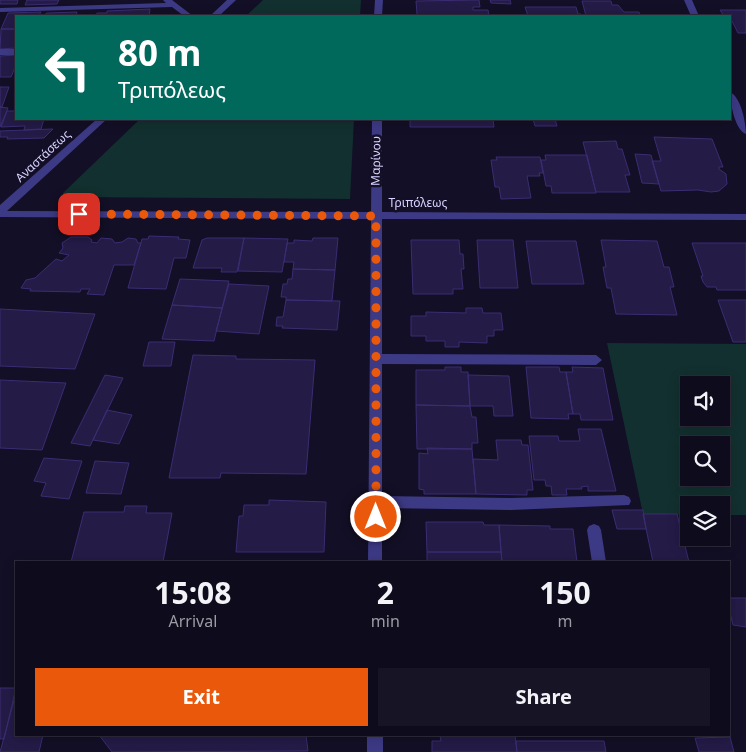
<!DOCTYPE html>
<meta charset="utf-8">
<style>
:root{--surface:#0e0b1c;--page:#171425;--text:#f1f3f6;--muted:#9b9ba3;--line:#2e2b3b;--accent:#ea580c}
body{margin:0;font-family:"Noto Sans",sans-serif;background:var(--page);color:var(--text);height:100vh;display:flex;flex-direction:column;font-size:19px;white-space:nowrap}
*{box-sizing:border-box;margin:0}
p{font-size:16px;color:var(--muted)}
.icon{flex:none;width:28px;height:28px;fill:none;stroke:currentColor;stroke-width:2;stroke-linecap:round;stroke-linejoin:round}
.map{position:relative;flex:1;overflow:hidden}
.sheet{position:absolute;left:15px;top:561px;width:715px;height:175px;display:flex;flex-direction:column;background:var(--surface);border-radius:0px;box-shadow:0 2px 12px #0003,0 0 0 1px var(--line)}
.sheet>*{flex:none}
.banner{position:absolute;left:15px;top:15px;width:716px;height:105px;border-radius:0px;box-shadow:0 2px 12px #0003,0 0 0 1px var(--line);background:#00695c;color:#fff;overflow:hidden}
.controls{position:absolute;left:680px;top:376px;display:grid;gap:10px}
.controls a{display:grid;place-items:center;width:50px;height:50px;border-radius:0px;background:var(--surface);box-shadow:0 2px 12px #0003,0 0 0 1px var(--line);font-size:25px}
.pin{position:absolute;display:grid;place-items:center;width:42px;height:42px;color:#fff;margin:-21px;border-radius:10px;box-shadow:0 2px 8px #0006}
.me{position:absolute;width:55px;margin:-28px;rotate:0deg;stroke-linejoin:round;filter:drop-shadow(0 0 4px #0008)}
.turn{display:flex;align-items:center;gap:18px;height:105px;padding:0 20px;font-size:22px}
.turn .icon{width:65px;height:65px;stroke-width:2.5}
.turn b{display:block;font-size:35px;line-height:42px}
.eta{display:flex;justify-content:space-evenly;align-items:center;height:85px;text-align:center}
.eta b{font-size:30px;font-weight:700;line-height:35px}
.primary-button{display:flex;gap:10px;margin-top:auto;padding:10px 20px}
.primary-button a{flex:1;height:58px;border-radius:0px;background:var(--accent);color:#fff;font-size:20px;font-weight:700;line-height:58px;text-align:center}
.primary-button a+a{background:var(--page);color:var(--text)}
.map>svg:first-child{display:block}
</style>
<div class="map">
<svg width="746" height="752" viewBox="0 0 746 752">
<rect width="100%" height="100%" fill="#130f26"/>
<path fill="#12302f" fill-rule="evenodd" d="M263,0H361L360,16H246Z
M140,119H354L350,199L63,197V193Z
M607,343L746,344V515H721V505H689V515L643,514ZM689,385H721V418H689ZM689,445H721V478H689Z"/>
<path fill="#241b47" stroke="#3b2d73" d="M0,0H18L17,4H0Z
M27,0H59L57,4L25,5Z
M479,0L480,7H473V10H488L489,16H418L417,14L416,1Z
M490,0H510L511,4L491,3Z
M582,1H611L612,5H618L624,12H639L640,16H586Z
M525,7H576L578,14H581L580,16H528Z
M150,9L149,16H96L97,13H107V11Z
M720,10H746V33H738L732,21H730V16H724Z
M41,12L39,15L43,16H16V29H1L8,13Z
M77,12L76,16H43L47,13Z
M1,29H16V48L0,49Z
M16,55V65L11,77H0V56Z
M0,87H9L2,107H0Z
M0,107L8,108L0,127Z
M7,111H16V119H44L41,129L24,130L25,126L1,127Z
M410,119H493L494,127H410Z
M533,119H555L557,126H535Z
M53,129L44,138L7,139L8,137H0V131Z
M654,137L712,139L723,167H719V169L726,174L727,184L719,191L711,192L698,190L661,191L652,161H661Z
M616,141L618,149H622L630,175H625L630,192H596L583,142Z
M635,154L651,155L659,184L642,183Z
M545,155H587L596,193H552L551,186H546L541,160H546Z
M496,157H540L543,173H539L540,176H527L531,198L501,199L499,187H495L491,160H497Z
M149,236L179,237L178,239L190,240L186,258H174L166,289L128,288L142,239H148Z
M71,237H88L92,240L91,242L97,243L101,238L112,239L115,243L122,242L128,238L136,239L138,243H141L134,265H114L104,295L87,294L90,289H81L80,292L30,291L31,289L21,288L26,280L35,278L56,259L62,261L69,255L59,253L63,248L62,243Z
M207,238H244L237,272H221L222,268H193L202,240Z
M244,238L288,239L282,272L238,271Z
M313,238H338L335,270L293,269L294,262H284L287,243H294V240L312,241Z
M411,240H459L460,254H463L464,269H461L463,289H453V294H413Z
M477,240H513L518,288H480Z
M601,240L657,241L664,267H669L674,287H670L677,315L616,314L611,288H607L603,267H606Z
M526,241H576L584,284H532Z
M692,243H746V290H717L716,287H707L703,282L701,276H703Z
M293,269L335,270L332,301L286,300V297H281L283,284H287L288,279H292Z
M180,279L229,281L222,308L172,305Z
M229,284L269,286L259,334L216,331Z
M286,300L340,301L337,330L282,328L283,326H276L277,317H283Z
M718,300H746V342H733Z
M172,305L222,308L214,341L162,339Z
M466,308H482L483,313H501L503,330H494V336H487V343L459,342V347H445V341H426V336H411V316H426V312L466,313Z
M0,309L95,314L75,369L0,366Z
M149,342H175L171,366H143Z
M193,355L236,356V359L315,360L306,474L221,473L220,478H169Z
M445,367H461V372H468L470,406L416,405V370H445Z
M526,367H559L560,372H566L573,414H568L569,419L531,418Z
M572,367L603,368L613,420H581L580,414H573L566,372H573Z
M105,375L123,378L90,446L71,443Z
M468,375L509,376L513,416H494L493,406H470Z
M0,380L66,383L42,450L0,448Z
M416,405L470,406L472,417H476L478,443H472V449H417Z
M107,410L132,415L119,444L93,440Z
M578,429H601L616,491H588V486L581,487L582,489H566L567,495H552L551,486H546L545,480H534L529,436H558L559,441H580Z
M496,440H521L522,445H528L533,490H527V495L476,494L473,459L498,460Z
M427,448L472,449L476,494H424V490L419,489V453L428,454Z
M44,458L82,461L69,499L41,496L46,483L34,481Z
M95,461L129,463L121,494L86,493Z
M269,500L326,502L324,552H236L239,516H243L244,505H269Z
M125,506H147L146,513H172L163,562H71L84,512H124Z
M612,510H643L646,529H617Z
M643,514H677L689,562H653Z
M426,522H483L484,525H499L501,552H427Z
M499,525L550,526V529H573L577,562H502Z
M427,552H501L502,562H427Z
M729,598H746V627L733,625L729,609Z
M0,688H16L4,739H0Z
M16,693V735H43L39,752H0Z
M99,735H306L308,751L112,752Z
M440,735H515L517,752H432V741H441Z
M730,737L734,752H699L695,738Z
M516,741H604L606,752H517Z"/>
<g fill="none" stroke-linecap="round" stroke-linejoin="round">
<path fill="#3d3a85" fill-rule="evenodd" d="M163,0H172L193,16H184L172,7L0,12V8L166,3Z
M227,0H236L219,16H210Z
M375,0H383L382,16H374Z
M684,0H692L699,16H691Z
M0,49H16V55H0Z
M730,92C741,97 746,123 746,134C735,130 730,103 730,92Z
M97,119H107L7,211L371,212L372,119H382V212L746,214V220L382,219V354L596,355L602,360L596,365L382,364V496L511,498L624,495L629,497L631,501L629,505L511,510L382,508V562H368L371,219L0,217V205Z
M594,524L599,526L601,530L606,562H592L587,530L589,526Z
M367,735H383V752H367Z"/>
</g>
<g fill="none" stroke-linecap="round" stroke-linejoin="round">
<path stroke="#ea580c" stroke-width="9" stroke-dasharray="0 16.2" d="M79,214L376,216V517"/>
</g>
<g text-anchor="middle" stroke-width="5" stroke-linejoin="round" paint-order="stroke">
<g font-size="12" fill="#d9d4ff" stroke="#130f26">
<text transform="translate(43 156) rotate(-43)" y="4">Αναστάσεως</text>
<text transform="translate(376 161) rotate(-89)" y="4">Μαρίνου</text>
<text x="418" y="207">Τριπόλεως</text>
</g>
</g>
</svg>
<div class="controls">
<a><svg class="icon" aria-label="sound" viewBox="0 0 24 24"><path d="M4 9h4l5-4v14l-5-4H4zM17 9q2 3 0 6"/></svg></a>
<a><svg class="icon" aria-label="search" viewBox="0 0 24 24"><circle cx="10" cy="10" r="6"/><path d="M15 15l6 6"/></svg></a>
<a><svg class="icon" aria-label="layers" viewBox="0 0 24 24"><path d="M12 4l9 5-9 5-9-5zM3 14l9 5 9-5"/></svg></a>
</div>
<div class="pin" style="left:79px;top:214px;background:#d93025"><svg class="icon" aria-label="arrive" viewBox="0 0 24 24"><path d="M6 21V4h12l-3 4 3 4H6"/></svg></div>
<svg class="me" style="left:376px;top:517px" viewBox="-20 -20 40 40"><circle r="17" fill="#ea580c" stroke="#fff" stroke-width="3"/><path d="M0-11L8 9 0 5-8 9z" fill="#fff"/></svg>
<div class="banner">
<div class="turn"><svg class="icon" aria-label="left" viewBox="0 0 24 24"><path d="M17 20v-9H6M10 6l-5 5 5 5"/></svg><div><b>80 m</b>Τριπόλεως</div></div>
</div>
<section class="sheet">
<div class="eta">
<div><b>15:08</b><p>Arrival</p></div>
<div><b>2</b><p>min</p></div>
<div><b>150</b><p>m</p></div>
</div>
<div class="primary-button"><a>Exit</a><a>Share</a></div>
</section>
</div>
